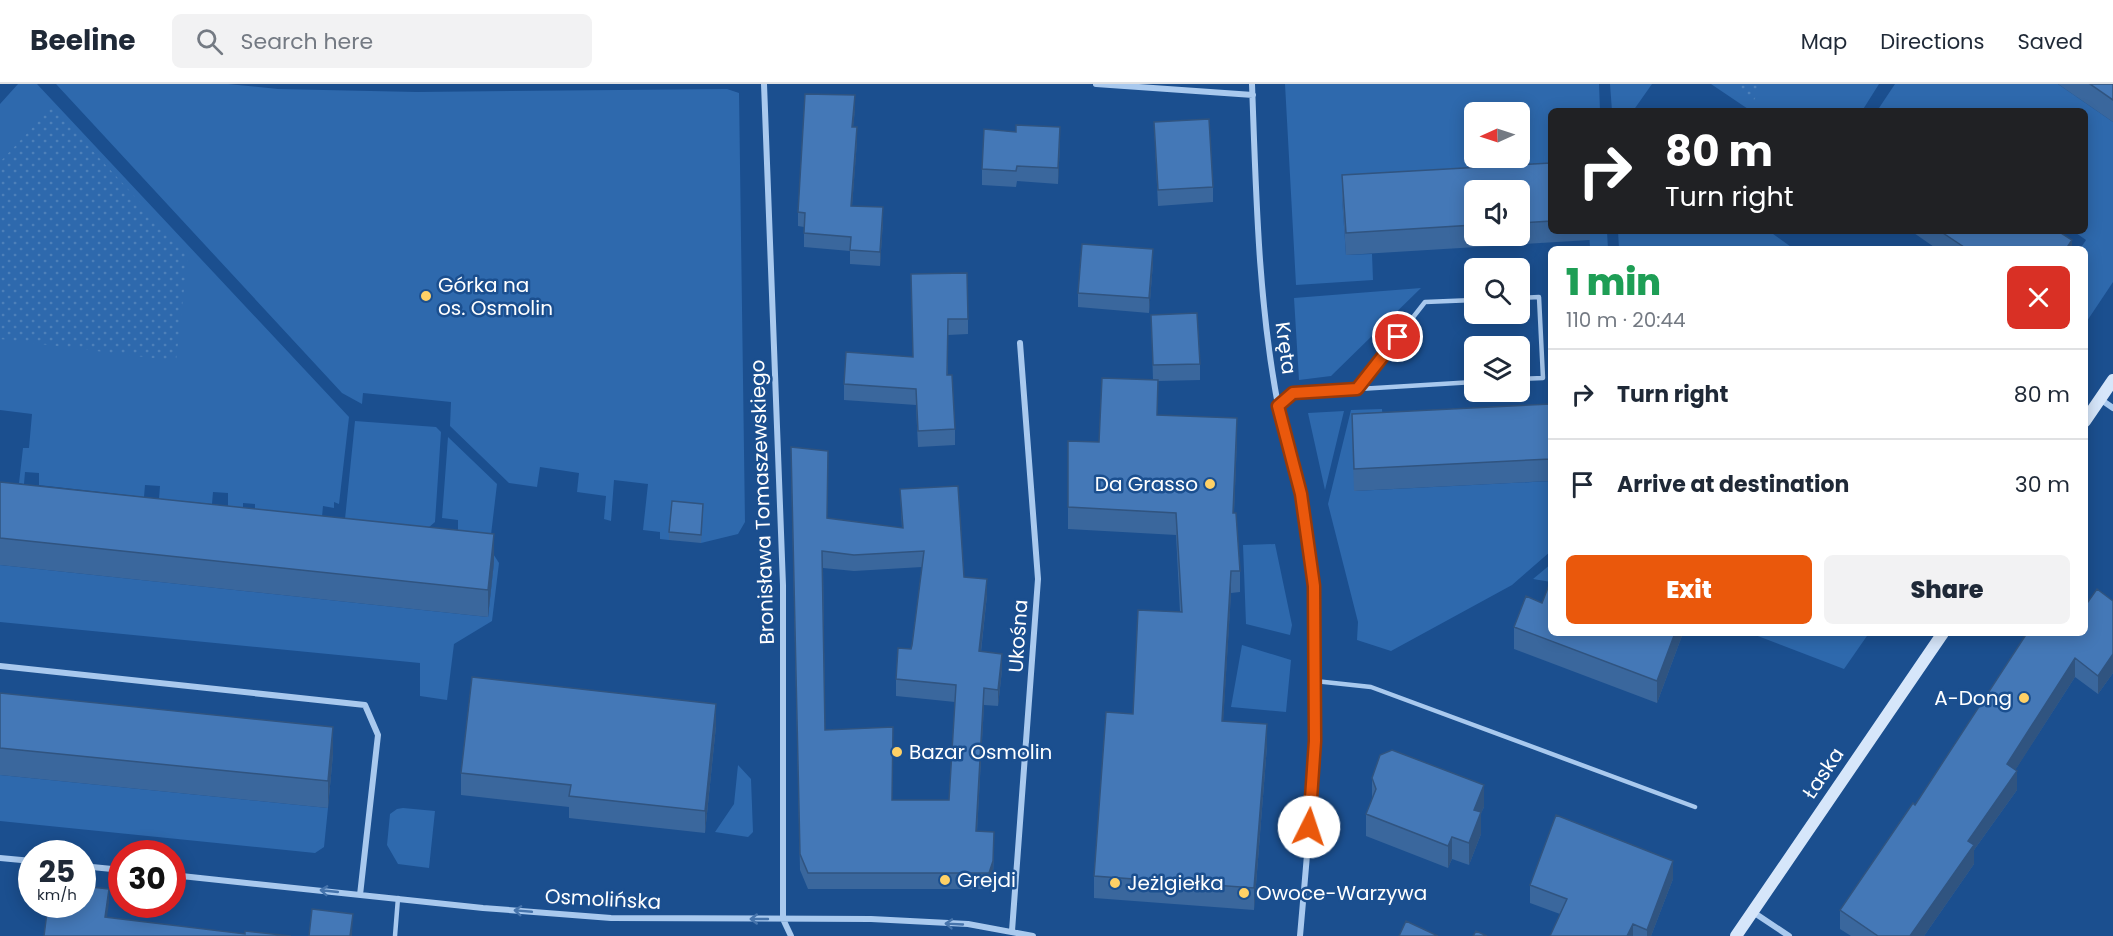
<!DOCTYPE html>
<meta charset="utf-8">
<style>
:root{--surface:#fff;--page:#f2f2f3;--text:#1f2937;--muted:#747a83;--line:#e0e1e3;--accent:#ea580c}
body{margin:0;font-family:Poppins,sans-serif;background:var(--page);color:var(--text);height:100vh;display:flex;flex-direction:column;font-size:22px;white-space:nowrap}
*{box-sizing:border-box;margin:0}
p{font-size:20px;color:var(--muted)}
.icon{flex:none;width:33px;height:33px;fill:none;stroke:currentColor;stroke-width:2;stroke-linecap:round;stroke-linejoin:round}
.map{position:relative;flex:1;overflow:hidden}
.drawer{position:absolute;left:1548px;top:162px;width:540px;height:390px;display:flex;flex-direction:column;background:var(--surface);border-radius:9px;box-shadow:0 3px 15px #0003}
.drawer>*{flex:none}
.banner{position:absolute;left:1548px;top:24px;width:540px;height:126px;border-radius:9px;box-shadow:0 3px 15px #0003;background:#202124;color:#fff;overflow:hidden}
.needle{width:39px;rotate:267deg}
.fabs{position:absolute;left:1464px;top:18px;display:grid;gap:12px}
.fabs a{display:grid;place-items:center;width:66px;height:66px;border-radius:9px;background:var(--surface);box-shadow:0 3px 15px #0003;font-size:30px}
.speed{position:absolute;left:18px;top:756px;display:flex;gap:12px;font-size:30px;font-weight:700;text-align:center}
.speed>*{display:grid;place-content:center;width:78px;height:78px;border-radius:50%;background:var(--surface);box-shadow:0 3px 15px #0003;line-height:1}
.speed small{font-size:15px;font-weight:400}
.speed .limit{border:9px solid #d22;background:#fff;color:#111}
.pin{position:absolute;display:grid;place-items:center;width:51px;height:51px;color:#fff;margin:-26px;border:3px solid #fff;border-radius:50%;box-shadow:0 2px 6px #0007}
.me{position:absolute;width:66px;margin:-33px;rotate:4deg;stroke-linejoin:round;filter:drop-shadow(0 0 4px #0008)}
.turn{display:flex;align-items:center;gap:21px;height:126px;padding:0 18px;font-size:27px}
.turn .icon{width:78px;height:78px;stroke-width:2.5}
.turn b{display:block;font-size:42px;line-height:51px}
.round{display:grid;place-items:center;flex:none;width:63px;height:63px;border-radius:9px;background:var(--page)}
.summary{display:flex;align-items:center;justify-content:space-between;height:102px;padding:0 18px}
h1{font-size:36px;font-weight:800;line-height:45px;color:#1e9e55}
.cta{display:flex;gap:12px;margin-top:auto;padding:12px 18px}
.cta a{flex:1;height:69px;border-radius:9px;background:var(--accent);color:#fff;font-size:24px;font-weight:800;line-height:69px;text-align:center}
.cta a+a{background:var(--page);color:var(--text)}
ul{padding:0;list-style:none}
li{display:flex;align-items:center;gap:18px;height:90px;padding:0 18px;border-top:2px solid var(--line)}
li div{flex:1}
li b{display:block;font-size:22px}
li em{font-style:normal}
header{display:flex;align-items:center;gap:36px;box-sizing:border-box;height:84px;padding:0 30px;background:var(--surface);border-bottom:2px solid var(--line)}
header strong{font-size:28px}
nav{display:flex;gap:33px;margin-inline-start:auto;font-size:21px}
.search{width:420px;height:54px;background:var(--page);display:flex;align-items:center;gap:15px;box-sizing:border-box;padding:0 21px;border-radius:9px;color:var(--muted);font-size:22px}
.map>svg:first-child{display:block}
</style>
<header>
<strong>Beeline</strong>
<div class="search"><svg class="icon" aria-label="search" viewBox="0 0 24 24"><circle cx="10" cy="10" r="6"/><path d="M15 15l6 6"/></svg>Search here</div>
<nav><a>Map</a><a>Directions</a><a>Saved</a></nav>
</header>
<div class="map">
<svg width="2113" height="852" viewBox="0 0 2113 852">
<defs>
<pattern id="park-dots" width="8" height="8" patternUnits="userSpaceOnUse" patternTransform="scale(1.5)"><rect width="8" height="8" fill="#2e69ad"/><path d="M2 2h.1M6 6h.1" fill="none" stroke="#4d80b9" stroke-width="1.8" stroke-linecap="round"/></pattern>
</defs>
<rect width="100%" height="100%" fill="#1b4f8f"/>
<path fill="#2e69ad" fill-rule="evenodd" d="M18,0H37L349,333L339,420L334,418V424L323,422L322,433L255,425V420L243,419V424L228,422V409L213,408L212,420L159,415L160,402L145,401L144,413L39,401V389L25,388L24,400L19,399L23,364H29L32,330L0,326V20Z
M56,0H228L278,5L417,8L727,5L739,9L745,438L738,450L701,459L672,425L669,456L660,455V448L643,446L648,400L614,396L611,437L604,435L606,412L577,408L579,389L540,383L537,403L509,399L450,342L451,318L363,309L362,320L342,309Z
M1285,0H1599L1600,27H1551V101L1342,113L1346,171L1372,170L1373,196L1296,201ZM1474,28H1520V74H1474Z
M1610,0H1652L1633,27H1612Z
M1711,0H1879L1862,27H1751Z
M1895,0H2058L2113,38V198L2085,240V165H2080L2086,156L2073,147H2085V27H1877Z
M1589,147H1607L1608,165H1590Z
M1618,147H1769L1794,165H1619Z
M1421,204L1331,292L1299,296L1294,214Z
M1382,325L1384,350L1355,407L1551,397V467L1512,501L1391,567L1357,556L1358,538L1328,420L1351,326Z
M1344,327L1325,406L1308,329Z
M355,337L436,343L441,348L435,438L428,444L345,435Z
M448,353L497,400L491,451L458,448V436L442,434Z
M1275,460L1292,541L1290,551L1246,540L1243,461Z
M490,465L499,479L492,537L454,560L447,616L420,612V579L0,538V481L488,533L494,478Z
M1551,480V498L1533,495Z
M1750,549H1869L1844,585Z
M1242,561L1291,576L1286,628L1231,623Z
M738,681L751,695L753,748L748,753L715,748L734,720Z
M0,691L328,724L324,763L315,769L0,737Z
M403,724L435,727L429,784L398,780L387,761L390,730L397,725Z"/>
<path fill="url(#park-dots)" d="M1731,0H1763L1754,16Z
M52,23L188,170L176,277L0,255V78Z"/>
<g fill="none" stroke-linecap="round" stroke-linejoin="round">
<path stroke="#a9c9ee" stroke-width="4.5" d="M1520,214L1539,213L1543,294L1520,295
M1357,305L1425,218L1474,216
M1278,322L1293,309L1474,298
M1315,597L1371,603L1695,723
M395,852L398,814"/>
<path stroke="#a9c9ee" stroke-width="6" d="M764,0L783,501V835L791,852
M1096,0L1253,11
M1252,0C1256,107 1258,216 1278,321C1290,382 1310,439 1314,503C1322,619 1310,737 1300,852
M2100,315L2113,324
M0,582L365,621L378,651L360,811
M0,774L32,777
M82,782L122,786
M172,791L483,824L611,834L871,835L968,840L1033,852
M1753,828L1789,852
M1012,847L1038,495L1020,259"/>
<path stroke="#d6e6fa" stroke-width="12" d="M2085,337L2113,296
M1736,852L1943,549"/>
</g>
<path fill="#3a679d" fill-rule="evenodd" d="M2058,0H2113V38Z
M855,25L853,43L857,57L852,122L883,137L880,182L850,180V167L804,163V143L798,142V128Z
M1154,38L1213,103V118L1158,122Z
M1016,48L1060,59L1058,100L1017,97L1016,103L982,101V85Z
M1551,79V147H1590V156L1346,171L1342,113V91ZM1474,106H1520V152H1474Z
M1911,147H2058L2072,165H1937Z
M1153,179L1149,229L1078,223V209Z
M911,190L968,235V250L948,251V291L955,345V361L918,363L916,321L844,316V300L913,273Z
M1151,231L1200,280V296L1158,297L1157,331L1237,356L1234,429L1240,487V508L1231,509L1223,637L1267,662L1254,826L1094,814V792L1133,630L1180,528L1176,451L1068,445V357L1099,358L1153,296Z
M1551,320V397L1354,407L1352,352V330Z
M791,380L828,434L902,444L900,405L964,493L987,511L981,568L1002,586L998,622L984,621L977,748L994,765L993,793L989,805H808L800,786ZM922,483L912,561L896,595V612L955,618L949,716H892L825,646L823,484L854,487Z
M0,398L494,477L488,533L0,481Z
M703,428L701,459L669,456V448Z
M2113,517V589L2098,610L2075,593L2015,686L2017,706L1974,766V780L1924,852H1851L1840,845V826L1915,721L2085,549Z
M1514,543L1683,549L1657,619L1514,565Z
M0,609L333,670L328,724L0,691Z
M716,642L705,749L569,734V723L461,711V689Z
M1372,694L1484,723L1481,729V750L1469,781L1452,775L1448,784L1366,752V730L1372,716Z
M1673,795L1651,852H1550L1560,830L1530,819V801Z"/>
<path fill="#305480" d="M855,11V25L852,57V43Z
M857,43V57L851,136V122Z
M1060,43V59L1058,100V84Z
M883,123V137L880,182V168Z
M2072,156V165H2066Z
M1153,165V179L1149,229V214Z
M1237,334V356L1233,451V429Z
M494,450V477L488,533V506Z
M1231,487V509L1222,658V637Z
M987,495V511L979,584V567Z
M1675,549H1683L1657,619V597Z
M1002,570V586L998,622V606Z
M2113,570V589L2098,610V592Z
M2075,574V593L2007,699V680Z
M984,604V621L976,764V747Z
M716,620V642L705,749V727Z
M1267,640V662L1254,826V804Z
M333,643V670L328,724V697Z
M2017,687V706L1974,766V780L1924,852H1910L1968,757Z
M1484,701V723L1481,729V750L1469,781V759L1474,726Z
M994,748L993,793L989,805V789Z
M1452,753V775L1448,784V762Z
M1673,777V795L1651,852H1647V846Z
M109,805V819L105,847V833Z
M353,830L352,852H350Z
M1633,840V852H1627Z"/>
<path fill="#4478b7" stroke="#305480" stroke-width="1.5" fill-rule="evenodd" d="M2090,0H2113V16Z
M805,10L855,11L852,43H857L851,122L883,123L880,168L850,166L851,153L804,149L805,129L798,128Z
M1209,35L1213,103L1158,106L1154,38Z
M1016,41L1060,43L1058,84L1017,82L1016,87L982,85L984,45L1016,48Z
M1551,79V137L1520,139V106H1474V141L1346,149L1342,91Z
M1940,147H2058L2072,156L2066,165H1967Z
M1082,160L1153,165L1149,214L1078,209Z
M967,189L968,235H948L947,291H952L955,345L918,347L916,305L844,300L846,268L913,273L911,190Z
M1197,229L1200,280L1153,281L1151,231Z
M1102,294L1158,296L1157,331L1237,334L1233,429H1236L1240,487H1231L1222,637L1267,640L1254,804L1094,792L1106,628L1133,630L1138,526L1182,528L1176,429L1068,423V357L1099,358Z
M1551,320V375L1354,385L1352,330Z
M791,363L828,367L827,434L903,444L900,405L958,402L964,493L987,495L979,567L1002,570L998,606L984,604L976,747L994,748L993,777L989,789H808L800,770ZM822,467L854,471L924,467L912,561L911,565L898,564L896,595L956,601L949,716H892L893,643L825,646Z
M0,398L494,450L488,506L0,454Z
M672,417L703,420L701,451L669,448Z
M1549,501L1551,502V549H1675L1657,597L1514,543L1526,512L1542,519Z
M2097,505L2113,517V570L2098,592L2075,574L2007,680L2017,687L1968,757L1974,761L1910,852H1878L1840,826L1913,719L1915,721L2027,549H2085V522Z
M472,593L716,620L705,727L569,712L571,701L461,689Z
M0,609L333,643L328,697L0,664Z
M1392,666L1484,701L1474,726L1481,728L1469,759L1452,753L1448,762L1366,730L1376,705L1372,694L1380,671Z
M1556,731L1673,777L1647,846L1633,840L1627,852H1550L1567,815L1530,801Z
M82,802L109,805L105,833L245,850V847L291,852H44L48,820H82Z
M312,825L353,830L350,852H309Z
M1406,837L1438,852H1399Z
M1476,847L1487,852H1473Z"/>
<defs><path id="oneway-shaft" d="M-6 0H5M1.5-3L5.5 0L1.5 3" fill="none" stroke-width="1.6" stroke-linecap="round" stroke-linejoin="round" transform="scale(1.5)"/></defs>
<g stroke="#4674ac">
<use href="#oneway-shaft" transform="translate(329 807) rotate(-174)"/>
<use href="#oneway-shaft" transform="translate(523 827) rotate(-175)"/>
<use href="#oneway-shaft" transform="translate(759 835) rotate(-180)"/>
<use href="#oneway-shaft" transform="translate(954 840) rotate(-177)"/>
</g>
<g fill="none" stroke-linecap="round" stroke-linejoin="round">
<g stroke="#983908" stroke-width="15">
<path id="route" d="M1309,743L1315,657L1314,502L1301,410L1278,322L1293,309L1357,305L1398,253"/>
</g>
<use href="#route" stroke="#ea580c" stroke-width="10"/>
</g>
<g fill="#ffd166" stroke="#1b4f8f" stroke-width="2">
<circle cx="426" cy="212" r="6"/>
<circle cx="1210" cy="400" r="6"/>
<circle cx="2024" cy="614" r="6"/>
<circle cx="897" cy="668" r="6"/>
<circle cx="945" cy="796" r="6"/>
<circle cx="1115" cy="799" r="6"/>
<circle cx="1244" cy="809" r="6"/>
</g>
<g text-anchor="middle" stroke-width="5" stroke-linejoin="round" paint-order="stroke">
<g font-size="20" fill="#fff" stroke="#1b4f8f" text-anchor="start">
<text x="438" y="208">Górka na<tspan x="438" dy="23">os. Osmolin</tspan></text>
<text x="1198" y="407" text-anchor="end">Da Grasso</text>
<text x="2012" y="621" text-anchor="end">A-Dong</text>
<text x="909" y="675">Bazar Osmolin</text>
<text x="957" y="803">Grejdi</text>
<text x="1127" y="806">JeżIgiełka</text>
<text x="1256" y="816">Owoce-Warzywa</text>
</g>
<g font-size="20" fill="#fff" stroke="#1b4f8f">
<text transform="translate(1286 264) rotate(82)" y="7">Kręta</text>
<text transform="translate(762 418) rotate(-92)" y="7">Bronisława Tomaszewskiego</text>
<text transform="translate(1018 552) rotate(-86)" y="7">Ukośna</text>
<text transform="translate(1823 689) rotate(-56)" y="7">Łaska</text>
<text transform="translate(603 815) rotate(3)" y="7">Osmolińska</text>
</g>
</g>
</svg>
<div class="fabs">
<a><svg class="needle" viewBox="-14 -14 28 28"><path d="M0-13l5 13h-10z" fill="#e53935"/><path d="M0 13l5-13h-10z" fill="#747a83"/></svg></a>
<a><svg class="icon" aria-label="sound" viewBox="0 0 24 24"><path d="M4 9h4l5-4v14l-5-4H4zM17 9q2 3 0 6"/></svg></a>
<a><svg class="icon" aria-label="search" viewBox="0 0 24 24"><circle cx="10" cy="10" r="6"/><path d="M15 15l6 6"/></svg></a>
<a><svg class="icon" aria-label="layers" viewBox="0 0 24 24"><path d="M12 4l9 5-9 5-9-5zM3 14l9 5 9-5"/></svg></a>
</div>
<div class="speed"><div>25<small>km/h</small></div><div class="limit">30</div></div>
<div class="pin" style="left:1398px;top:253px;background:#d93025"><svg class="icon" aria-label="arrive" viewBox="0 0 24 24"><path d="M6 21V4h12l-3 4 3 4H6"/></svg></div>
<svg class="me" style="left:1309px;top:743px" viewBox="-20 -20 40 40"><circle r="19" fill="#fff"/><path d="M0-13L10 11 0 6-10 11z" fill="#ea580c"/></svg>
<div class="banner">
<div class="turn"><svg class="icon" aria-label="right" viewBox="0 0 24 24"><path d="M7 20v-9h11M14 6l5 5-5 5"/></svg><div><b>80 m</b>Turn right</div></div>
</div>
<section class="drawer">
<div class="summary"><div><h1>1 min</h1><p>110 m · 20:44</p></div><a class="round" style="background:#d93025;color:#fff"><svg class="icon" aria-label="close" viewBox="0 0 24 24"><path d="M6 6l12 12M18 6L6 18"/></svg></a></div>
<ul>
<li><svg class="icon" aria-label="right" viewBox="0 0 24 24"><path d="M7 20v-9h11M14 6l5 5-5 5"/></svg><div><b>Turn right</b></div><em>80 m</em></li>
<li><svg class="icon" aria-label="arrive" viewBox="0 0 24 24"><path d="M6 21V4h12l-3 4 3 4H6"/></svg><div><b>Arrive at destination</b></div><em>30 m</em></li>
</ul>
<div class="cta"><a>Exit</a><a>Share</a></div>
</section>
</div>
